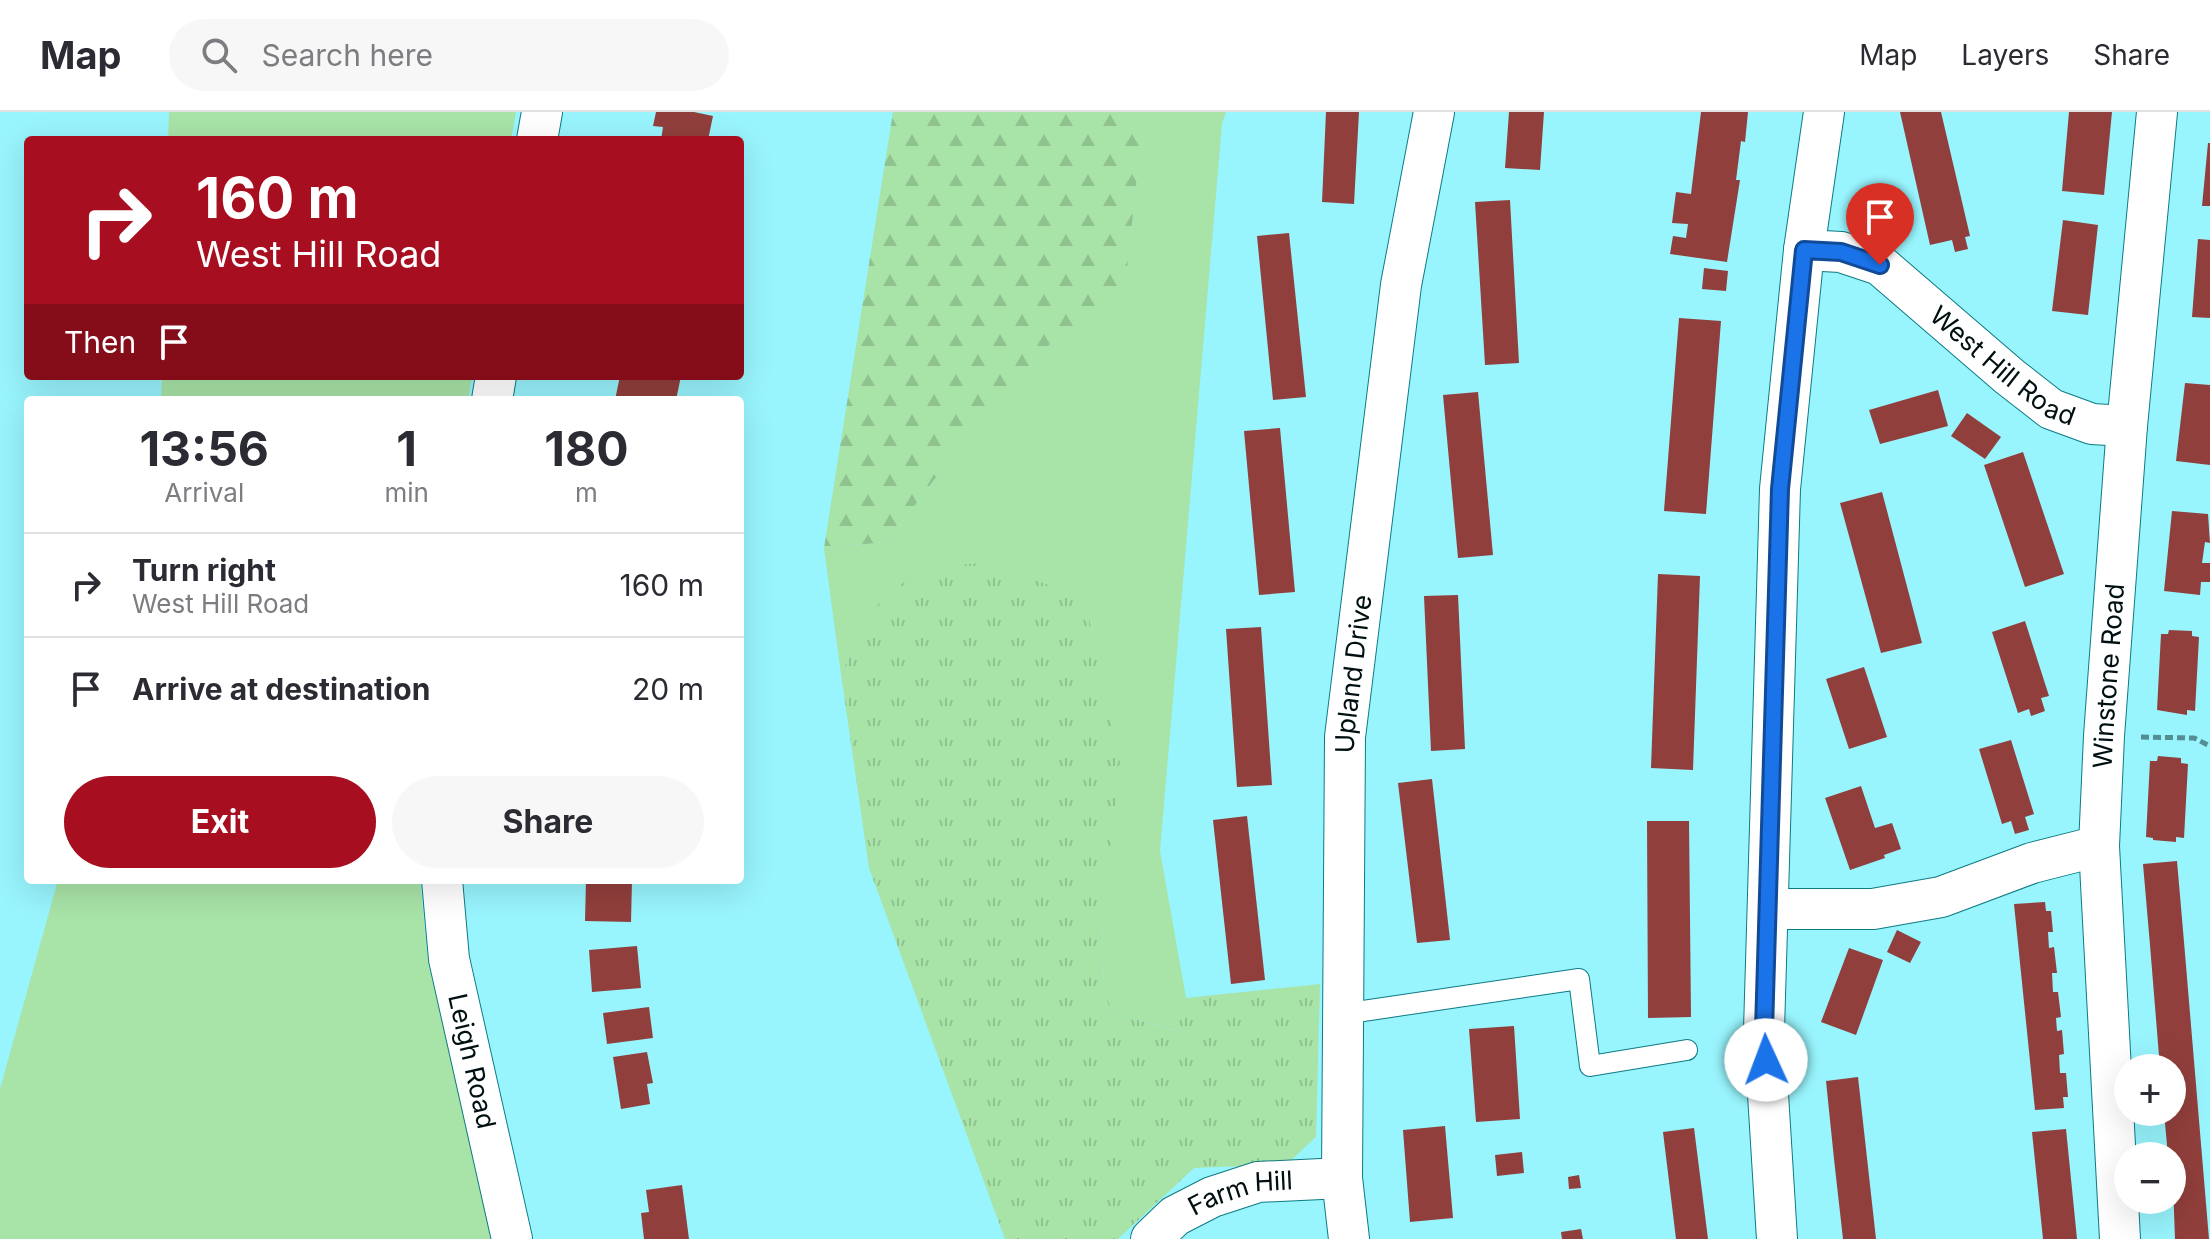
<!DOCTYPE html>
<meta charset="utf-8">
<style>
:root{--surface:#fff;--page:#f7f7f7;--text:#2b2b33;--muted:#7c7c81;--line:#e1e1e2;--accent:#a70f20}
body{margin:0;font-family:Inter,sans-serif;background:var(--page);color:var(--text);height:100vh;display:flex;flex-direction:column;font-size:30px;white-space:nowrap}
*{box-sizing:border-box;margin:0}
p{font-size:26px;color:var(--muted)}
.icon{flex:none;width:44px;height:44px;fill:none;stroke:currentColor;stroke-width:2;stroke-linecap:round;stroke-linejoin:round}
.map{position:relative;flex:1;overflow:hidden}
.drawer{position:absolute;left:24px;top:284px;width:720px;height:488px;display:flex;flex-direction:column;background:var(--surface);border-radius:8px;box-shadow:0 8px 32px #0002}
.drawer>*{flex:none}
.banner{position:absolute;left:24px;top:24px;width:720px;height:244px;border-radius:8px;box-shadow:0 8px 32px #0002;background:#a70f20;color:#fff;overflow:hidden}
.controls{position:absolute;left:2114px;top:942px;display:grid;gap:16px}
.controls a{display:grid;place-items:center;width:72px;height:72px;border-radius:50%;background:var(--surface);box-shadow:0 8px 32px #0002;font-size:40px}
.pin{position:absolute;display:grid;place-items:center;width:68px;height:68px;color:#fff;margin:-82px -34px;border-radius:50% 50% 50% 0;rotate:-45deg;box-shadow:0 0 8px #0007}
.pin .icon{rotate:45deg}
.me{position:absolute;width:88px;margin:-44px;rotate:358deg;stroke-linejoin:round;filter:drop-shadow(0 0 6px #0008)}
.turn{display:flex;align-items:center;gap:28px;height:168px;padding:0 40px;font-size:36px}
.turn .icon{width:104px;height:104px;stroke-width:2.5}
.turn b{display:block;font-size:56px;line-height:68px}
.then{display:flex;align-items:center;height:76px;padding:0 40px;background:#0003;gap:16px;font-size:30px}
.eta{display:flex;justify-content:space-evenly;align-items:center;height:136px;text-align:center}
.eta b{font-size:48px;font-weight:700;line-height:56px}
.primary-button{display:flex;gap:16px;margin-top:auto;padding:16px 40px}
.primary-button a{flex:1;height:92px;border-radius:48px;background:var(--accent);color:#fff;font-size:32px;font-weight:700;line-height:92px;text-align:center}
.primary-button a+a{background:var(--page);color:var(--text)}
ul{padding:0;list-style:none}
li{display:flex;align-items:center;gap:24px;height:104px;padding:0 40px;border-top:2px solid var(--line)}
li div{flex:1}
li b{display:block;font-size:30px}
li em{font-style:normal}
header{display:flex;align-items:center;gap:48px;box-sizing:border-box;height:112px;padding:0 40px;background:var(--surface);border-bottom:2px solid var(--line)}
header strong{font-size:38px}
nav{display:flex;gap:44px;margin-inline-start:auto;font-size:28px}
.search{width:560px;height:72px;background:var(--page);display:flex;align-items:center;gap:20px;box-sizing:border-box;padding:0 28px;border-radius:44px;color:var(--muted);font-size:30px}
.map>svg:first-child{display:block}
</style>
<header>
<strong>Map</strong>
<div class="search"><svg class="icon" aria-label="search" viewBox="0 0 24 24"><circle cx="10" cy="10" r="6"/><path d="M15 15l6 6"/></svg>Search here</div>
<nav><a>Map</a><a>Layers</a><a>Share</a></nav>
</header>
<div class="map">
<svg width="2210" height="1127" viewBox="0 0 2210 1127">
<defs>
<pattern id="forest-firs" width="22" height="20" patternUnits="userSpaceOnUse" patternTransform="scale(2)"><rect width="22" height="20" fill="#a8e3a7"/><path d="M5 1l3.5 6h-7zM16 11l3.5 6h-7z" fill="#8fc28f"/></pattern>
<pattern id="park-tufts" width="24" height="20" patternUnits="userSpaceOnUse" patternTransform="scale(2)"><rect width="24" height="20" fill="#a8e3a7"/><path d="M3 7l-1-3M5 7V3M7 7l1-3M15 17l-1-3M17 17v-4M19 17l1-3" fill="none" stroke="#8fc28f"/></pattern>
</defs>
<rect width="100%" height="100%" fill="#98f4fd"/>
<path fill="#a8e3a7" d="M169,0H516L511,28H168Z
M1144,0H1226L1222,12L1160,739L1186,886L1178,919L1113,901L1104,880L1102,807L871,499L841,562L824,436L887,430L950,347L1049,233L1123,195Z
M162,264H472L468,288H161Z
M58,768H420L428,850L495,1127H0V977Z"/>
<path fill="url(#forest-firs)" d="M893,0H1144L1123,195L1049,233L950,347L887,430L824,436Z"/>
<path fill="url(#park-tufts)" d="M980,451L1084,484L1120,651L1102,807L1104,880L1113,901L1177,919L1186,886L1320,872L1316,1025L1287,1052L1194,1056L1118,1127H1005L869,756L841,562L871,499L920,456Z"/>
<path fill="#913f3c" d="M656,0H694L713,4L708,28H661L663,15L653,14Z
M1326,0H1359L1354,92L1322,90Z
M1509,0H1544L1540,58L1505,56Z
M1701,0H1748L1745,30L1741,29L1736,68H1740L1727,150L1670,142L1673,124L1686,126L1688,112L1672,111L1676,80L1691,82Z
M1900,0H1941L1970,124L1965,125L1968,137L1955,140L1952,128L1930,133Z
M2069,0H2112L2104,83L2062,79Z
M2208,31H2210V94H2202Z
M1510,88L1519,251L1485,253L1475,90Z
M2063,108L2098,113L2088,203L2052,199Z
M1289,121L1306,285L1273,288L1257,124Z
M2198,127L2210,128V206L2192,205Z
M1704,156L1728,159L1726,179L1702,177Z
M1679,206L1721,209L1706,402L1664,399Z
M620,264H681L676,288H615Z
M2185,271L2210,273V353L2176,349Z
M1938,278L1948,314L1880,332L1869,298Z
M1478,280L1493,443L1458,446L1443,283Z
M1967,301L2001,325L1985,347L1951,324Z
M1280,316L1295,480L1259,483L1244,319Z
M2023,340L2064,462L2025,475L1984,353Z
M1882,380L1922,531L1881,541L1840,391Z
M2172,399L2208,402L2210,431L2205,430L2202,451H2210V470H2201L2200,483L2164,479Z
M1658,462L1700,464L1693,658L1651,656Z
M1458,483L1465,637L1431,639L1424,484Z
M2025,509L2049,584L2041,586L2045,599L2031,604L2029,597L2018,601L1992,520Z
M1261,515L1272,673L1237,675L1226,517Z
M2169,518L2192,519V524L2199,525L2195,599L2187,598V603L2157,598L2161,522H2168Z
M1864,555L1887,625L1849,637L1826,567Z
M2011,628L2034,702L2025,705L2029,718L2015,722L2011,709L2002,712L1979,637Z
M2158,644L2181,646V651L2188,652L2184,726L2176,725V730L2153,728V726L2146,725L2150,649H2157Z
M1432,667L1450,828L1417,831L1398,671Z
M1861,674L1875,716L1892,711L1901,737L1884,743L1885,746L1850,758L1825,686Z
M1247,704L1265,868L1231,872L1213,708Z
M1647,709H1689L1691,905L1648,906Z
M2177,749L2184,830L2209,1127H2175L2172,1044H2168L2164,1000H2172V956H2160L2150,833L2143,752Z
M586,768H632L631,810L585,809Z
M2045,790L2046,799H2051L2053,820H2048L2049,836L2054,835L2057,861H2052L2053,880H2058L2061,905L2056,906L2057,919L2062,918L2064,942L2059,943L2060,961H2066L2068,985H2063L2064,996L2035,998L2014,792Z
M1897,818L1921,830L1910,851L1887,840Z
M637,834L641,876L592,880L589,838Z
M1849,836L1883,848L1856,923L1821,910Z
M649,895L653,926L607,932L603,901Z
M1514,914L1520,1007L1476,1010L1469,917Z
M647,940L653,971L647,972L650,992L621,997L613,945Z
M1858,965L1876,1127H1843L1834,1047L1826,969Z
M1445,1014L1453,1106L1410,1110L1403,1018Z
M1694,1016L1708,1127H1676L1663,1020Z
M2066,1017L2077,1127H2043L2032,1020Z
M1522,1040L1524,1061L1497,1064L1495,1043Z
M1579,1063L1581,1076L1569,1077L1568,1065Z
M682,1073L689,1127H644L641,1101L649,1100L646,1078Z
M1581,1117L1583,1127H1562L1561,1120Z"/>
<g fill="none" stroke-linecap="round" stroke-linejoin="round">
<g stroke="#0d7b84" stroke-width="22">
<path id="lane" d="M1343,902L1579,867L1590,954L1687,938"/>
</g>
<g stroke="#0d7b84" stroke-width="42">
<g id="street">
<path d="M537,28L542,0"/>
<path id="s1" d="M1804,138L1841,140L1880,153L2010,265L2051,297L2092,312L2127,314"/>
<path d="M492,288L496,264"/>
<path id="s2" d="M442,768L449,847L512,1127"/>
<path d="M1769,797H1873L1941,785L2032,751L2099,734"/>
<path id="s3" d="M1151,1127L1175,1104L1212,1085L1258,1070L1342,1066"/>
<path id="s4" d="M1349,1127L1342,1066L1345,625L1401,173L1434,0"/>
<path d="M1777,1127L1764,918L1780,377L1804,138L1824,0"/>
<path id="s5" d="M2120,1127L2099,734L2104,624L2127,314L2157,0"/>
</g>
</g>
<path stroke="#548d93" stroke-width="5" stroke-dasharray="8 4" stroke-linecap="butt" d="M2141,625L2194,626L2210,634"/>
<use href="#lane" stroke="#fff" stroke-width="20"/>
<use href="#street" stroke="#fff" stroke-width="40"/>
</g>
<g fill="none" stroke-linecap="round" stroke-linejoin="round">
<g stroke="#114b97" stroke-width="20">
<path id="route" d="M1766,948L1764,918L1780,377L1804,138L1841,140L1880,153"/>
</g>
<use href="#route" stroke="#1a73e8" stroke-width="14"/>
</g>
<g text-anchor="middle" stroke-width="8" stroke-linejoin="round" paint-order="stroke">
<g font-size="26" fill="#001012" stroke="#fff">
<text dy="9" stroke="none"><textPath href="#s1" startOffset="238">West Hill Road</textPath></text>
<text dy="9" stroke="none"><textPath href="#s4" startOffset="566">Upland Drive</textPath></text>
<text dy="9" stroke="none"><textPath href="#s5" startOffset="564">Winstone Road</textPath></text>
<text dy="9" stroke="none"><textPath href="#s2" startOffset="184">Leigh Road</textPath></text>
<text dy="9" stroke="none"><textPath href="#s3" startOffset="104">Farm Hill</textPath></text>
</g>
</g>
</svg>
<div class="controls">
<a>+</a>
<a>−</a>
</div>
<div class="pin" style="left:1880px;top:153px;background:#d93025"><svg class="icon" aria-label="arrive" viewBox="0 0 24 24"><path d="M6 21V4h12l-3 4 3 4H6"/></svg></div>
<svg class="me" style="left:1766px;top:948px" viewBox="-20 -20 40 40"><circle r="19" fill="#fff"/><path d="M0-13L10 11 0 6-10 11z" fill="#1a73e8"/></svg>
<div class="banner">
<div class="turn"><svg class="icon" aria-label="right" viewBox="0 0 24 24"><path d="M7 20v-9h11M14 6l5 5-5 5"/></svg><div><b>160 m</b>West Hill Road</div></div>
<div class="then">Then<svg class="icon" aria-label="arrive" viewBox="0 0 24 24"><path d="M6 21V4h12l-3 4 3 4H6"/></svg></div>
</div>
<section class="drawer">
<div class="eta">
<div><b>13:56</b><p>Arrival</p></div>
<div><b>1</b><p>min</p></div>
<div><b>180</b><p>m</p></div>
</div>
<ul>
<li><svg class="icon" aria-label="right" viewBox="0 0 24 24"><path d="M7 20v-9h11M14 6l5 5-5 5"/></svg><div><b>Turn right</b><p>West Hill Road</p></div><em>160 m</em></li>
<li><svg class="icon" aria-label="arrive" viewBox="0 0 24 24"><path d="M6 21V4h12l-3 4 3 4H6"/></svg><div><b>Arrive at destination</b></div><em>20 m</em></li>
</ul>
<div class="primary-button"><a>Exit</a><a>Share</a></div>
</section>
</div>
